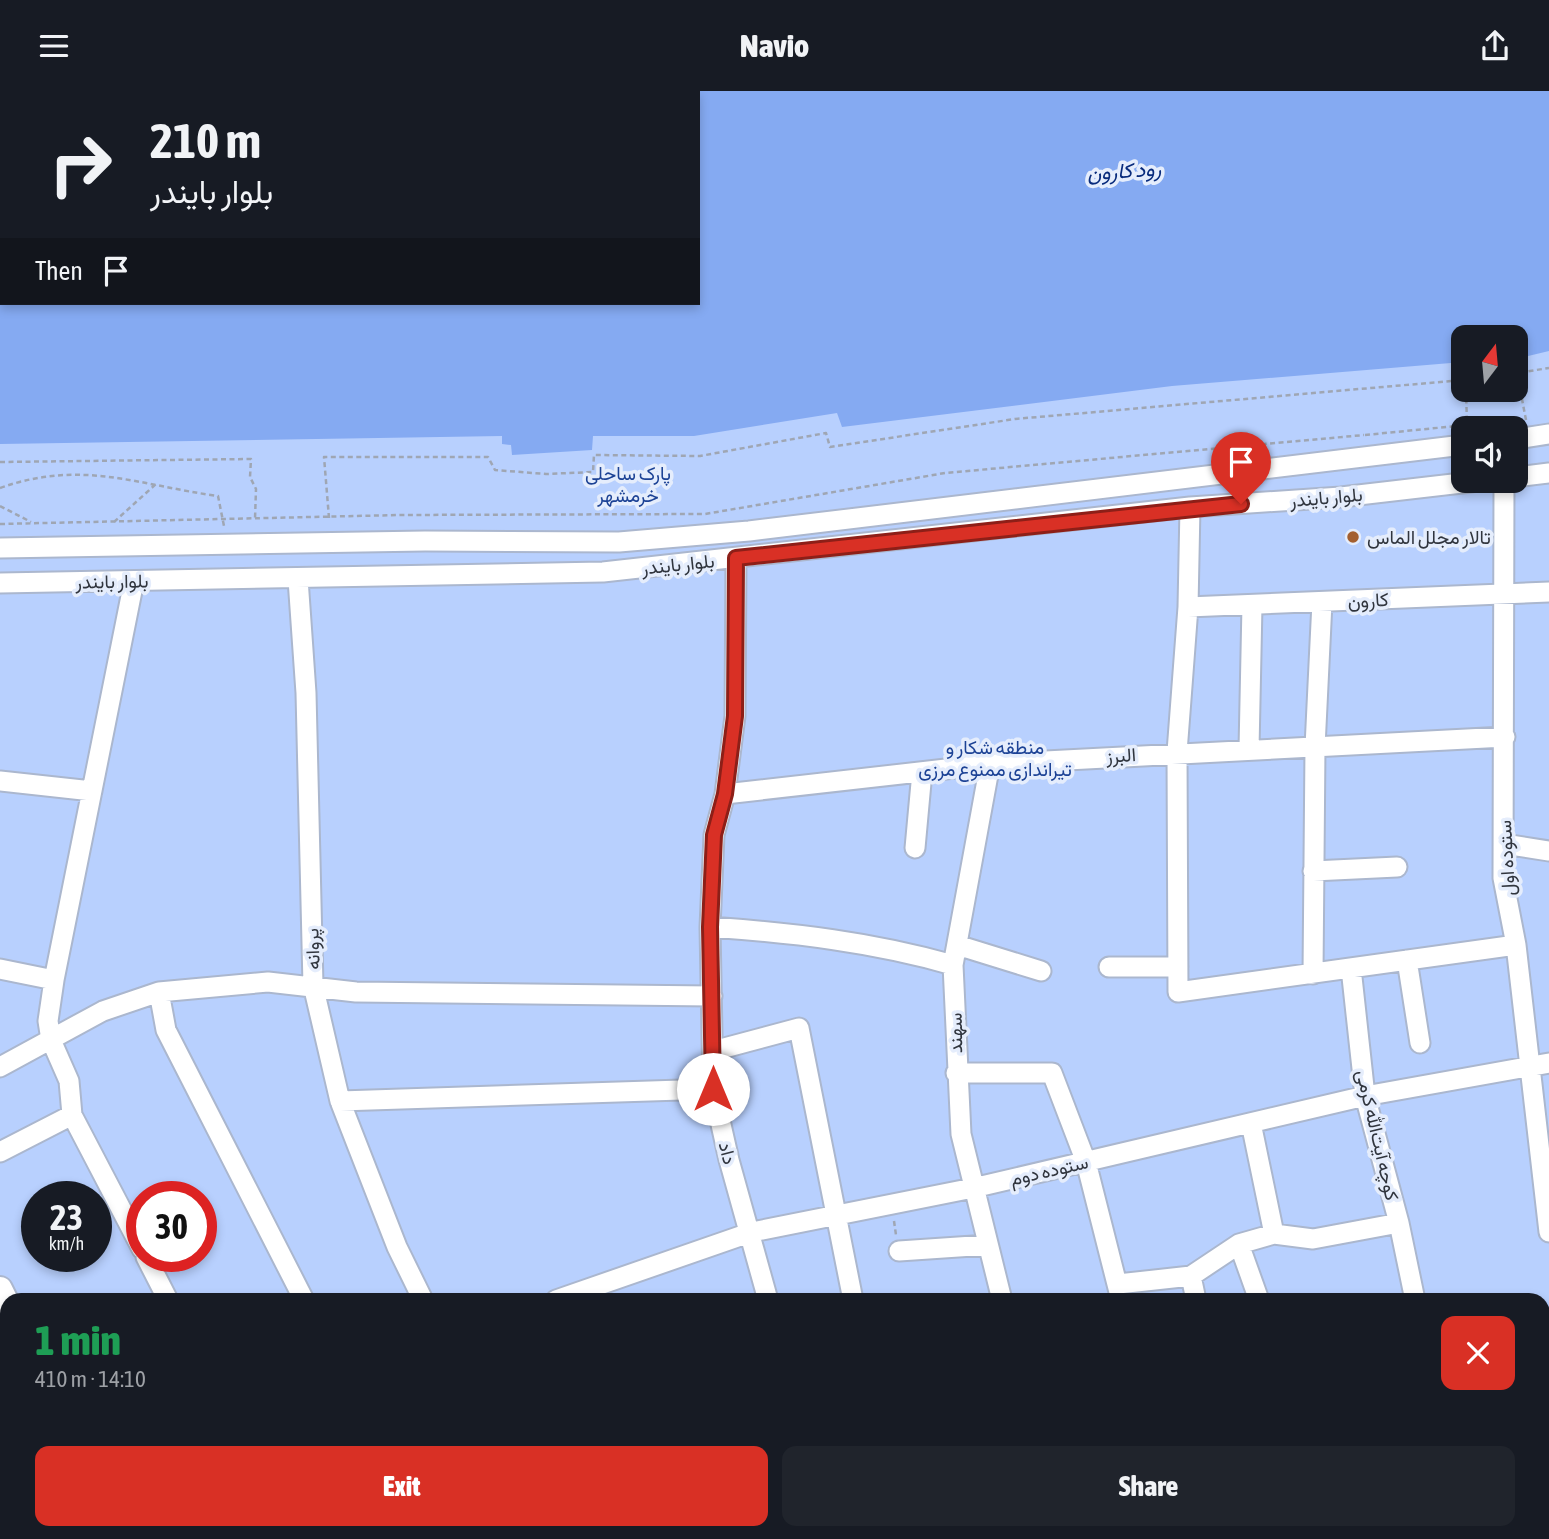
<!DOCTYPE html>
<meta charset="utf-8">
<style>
:root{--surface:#171b24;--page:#20242c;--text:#f1f3f6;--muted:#9ea1a6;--accent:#d93025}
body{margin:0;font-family:"Asap Condensed",Vazirmatn,sans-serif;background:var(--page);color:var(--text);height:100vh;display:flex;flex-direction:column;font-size:26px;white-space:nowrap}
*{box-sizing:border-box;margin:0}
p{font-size:23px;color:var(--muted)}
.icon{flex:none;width:38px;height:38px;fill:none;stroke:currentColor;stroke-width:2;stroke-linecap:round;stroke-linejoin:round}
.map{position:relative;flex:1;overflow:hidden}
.side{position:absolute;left:0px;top:1202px;width:1550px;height:247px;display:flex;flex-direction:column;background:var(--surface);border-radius:21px 21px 0 0;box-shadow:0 4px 10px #0003}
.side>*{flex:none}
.banner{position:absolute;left:0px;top:0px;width:700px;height:214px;box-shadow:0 4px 10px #0003;background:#171b24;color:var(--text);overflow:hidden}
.needle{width:46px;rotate:16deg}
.controls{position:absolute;left:1451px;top:234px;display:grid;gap:14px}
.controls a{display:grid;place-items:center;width:77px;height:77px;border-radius:14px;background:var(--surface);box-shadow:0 4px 10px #0003;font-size:35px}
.speed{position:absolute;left:21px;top:1090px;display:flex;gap:14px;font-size:35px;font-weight:700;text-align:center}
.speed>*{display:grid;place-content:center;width:91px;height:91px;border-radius:50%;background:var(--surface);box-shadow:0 4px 10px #0003;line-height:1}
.speed small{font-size:18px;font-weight:400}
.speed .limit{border:10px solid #d22;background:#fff;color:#111}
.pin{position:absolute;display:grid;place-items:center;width:60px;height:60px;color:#fff;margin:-72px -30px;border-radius:50% 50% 50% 0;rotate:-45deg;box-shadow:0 0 7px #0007}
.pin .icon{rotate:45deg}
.me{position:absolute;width:77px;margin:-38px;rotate:0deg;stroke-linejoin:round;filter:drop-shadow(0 0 5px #0008)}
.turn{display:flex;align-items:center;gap:24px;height:147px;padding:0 35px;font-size:32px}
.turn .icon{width:91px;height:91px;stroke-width:2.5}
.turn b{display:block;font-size:49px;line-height:60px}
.then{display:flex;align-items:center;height:66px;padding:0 35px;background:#0003;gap:14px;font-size:26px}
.round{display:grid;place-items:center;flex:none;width:74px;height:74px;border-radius:14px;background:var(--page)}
.overview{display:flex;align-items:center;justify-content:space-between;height:119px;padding:0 35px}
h1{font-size:42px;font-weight:800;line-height:52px;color:#1e9e55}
.button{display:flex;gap:14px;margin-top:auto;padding:14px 35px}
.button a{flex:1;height:80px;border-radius:14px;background:var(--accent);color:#fff;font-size:28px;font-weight:800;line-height:80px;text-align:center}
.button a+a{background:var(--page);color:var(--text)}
header{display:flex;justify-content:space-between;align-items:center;height:91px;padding:0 35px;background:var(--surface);font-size:32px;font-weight:800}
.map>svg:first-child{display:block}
</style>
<header><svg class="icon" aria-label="menu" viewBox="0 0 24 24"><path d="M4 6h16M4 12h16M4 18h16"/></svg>Navio<svg class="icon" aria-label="share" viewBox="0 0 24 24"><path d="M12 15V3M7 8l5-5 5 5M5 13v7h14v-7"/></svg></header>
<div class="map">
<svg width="1549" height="1448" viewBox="0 0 1549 1448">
<rect width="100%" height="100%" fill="#e5edfc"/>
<path fill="#b8d0fe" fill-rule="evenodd" d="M0,0H1549V1448H0ZM2,2H698V212H2ZM1463,247H1516V299H1463ZM1463,338H1516V390H1463ZM37,1106H96V1166H37ZM142,1106H201V1166H142ZM7,1209H1544V1442H7Z"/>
<path fill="#85aaf2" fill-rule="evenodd" d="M0,0H1549V260L1516,268V247H1463V271L1172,295L842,336L837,322L694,345H593L592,359L512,364L511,354L502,353V345L0,353ZM2,2H698V212H2Z"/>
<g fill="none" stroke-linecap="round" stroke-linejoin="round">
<g stroke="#abb7ce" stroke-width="23">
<path id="minor" d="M1516,348L1549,343
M1516,386L1549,382
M1504,390L1503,787L1516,854L1549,1141
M1190,416L1188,516L1177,661L1178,901L1516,854
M0,457L425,450L619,451L749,440L1463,354
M298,488L306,602L313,894L340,1010L397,1156L423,1209
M0,492L603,481L1190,416L1341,406L1479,390
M1188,516L1549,501
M1249,658L1252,514
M990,673L953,874L961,1043L1002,1209
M0,690L92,700
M725,703L735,625L736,467
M1504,753L1549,760
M915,757L922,681
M1313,780L1397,776
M710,836C793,842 873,851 953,874
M957,854L1041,880
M1407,869L1420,952
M1109,876H1178
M1351,877L1365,1005L1399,1132L1415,1209
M0,878L54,889
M1313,883L1315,656L1322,511
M159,901L166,939L304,1209
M713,960L799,937L853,1209
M0,976L103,920L159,901L268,891L356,901L712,905
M956,982H1052L1086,1071L1121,1209
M340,1010L713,998
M72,1024L69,990L51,949L48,930L54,889L134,490
M1251,1032L1274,1143
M0,1061L72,1024L142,1158
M1239,1153L1259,1209
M899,1160L988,1154
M146,1166L168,1209
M1191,1185L1196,1209
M1118,1193L1191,1185L1239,1153L1274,1143L1313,1148L1399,1132
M556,1209L752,1141L973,1097L1365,1005L1549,972
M768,1209L729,1069L713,998L710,836L714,744L725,703L990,673L1505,646
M511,1442L514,1448
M609,1442L611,1448
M825,1442L827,1448
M894,1442L895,1448
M951,1442L952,1448
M1055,1442L1056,1448
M1164,1442L1166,1448
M776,1448L788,1442
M1458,1448V1442"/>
</g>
<g stroke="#abb7ce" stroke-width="28">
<path id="major" d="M0,1198L7,1212
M0,1280L7,1267
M0,1357L7,1361
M94,1442L98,1448
M128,1442L131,1448"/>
</g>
<path stroke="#9fa6b3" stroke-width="2.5" stroke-dasharray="5 3.5" stroke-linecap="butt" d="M1466,299L1467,334
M1526,329L1517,282L1549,277
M1365,344L1467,334L1472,337
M0,371L251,368L250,386L256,398L255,428
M0,397C82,368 137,394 218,405L224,435
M0,415L31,431
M329,427L324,366H488L495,379L546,383L593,381L594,364L700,365L826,342L830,356L1015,328L1463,289
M114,431L156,393
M0,433L400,424L705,423L945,382L1364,344
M894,1130L896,1144
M3,1249L4,1231
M1544,1419H1549
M1237,1442V1448"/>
<use href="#minor" stroke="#fff" stroke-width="19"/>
<use href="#major" stroke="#fff" stroke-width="24"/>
</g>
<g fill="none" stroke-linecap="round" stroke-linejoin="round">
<g stroke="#8d1f18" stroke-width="18">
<path id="route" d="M713,998L710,836L714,744L725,703L735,625L736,467L1241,413"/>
</g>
<use href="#route" stroke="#d93025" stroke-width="12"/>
</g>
<circle fill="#a35f30" stroke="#e5edfc" stroke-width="2.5" cx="1353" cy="446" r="7"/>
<g text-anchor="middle" stroke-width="7" stroke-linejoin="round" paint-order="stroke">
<g font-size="19" fill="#1c4295" stroke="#e5edfc">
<text x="628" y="389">پارک ساحلی<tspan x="628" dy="22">خرمشهر</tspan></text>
<text x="995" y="663">منطقه شکار و<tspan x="995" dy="22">تیراندازی ممنوع مرزی</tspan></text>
</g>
<g font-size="19" fill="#30353e" stroke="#e5edfc">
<text transform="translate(1326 406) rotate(-5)" y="7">بلوار بایندر</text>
<text transform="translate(678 473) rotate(-6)" y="7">بلوار بایندر</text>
<text transform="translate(112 490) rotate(-1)" y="7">بلوار بایندر</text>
<text transform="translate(1368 509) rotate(-3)" y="7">کارون</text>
<text transform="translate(1121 664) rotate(-4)" y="7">البرز</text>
<text transform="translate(1506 767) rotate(-93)" y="7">ستوده اول</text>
<text transform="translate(312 858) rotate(-92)" y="7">پروانه</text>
<text transform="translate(955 942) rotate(-91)" y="7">سهند</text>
<text transform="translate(1378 1044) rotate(77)" y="7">کوچه آیت‌الله کرمی</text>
<text transform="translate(728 1062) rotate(76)" y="7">داد</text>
<text transform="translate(1049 1079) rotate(-13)" y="7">ستوده دوم</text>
</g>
<g font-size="19" fill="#30353e" stroke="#e5edfc" text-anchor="start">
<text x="1367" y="453">تالار مجلل الماس</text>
</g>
<g font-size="21" font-style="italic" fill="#082b7c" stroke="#e5edfc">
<text transform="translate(1124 80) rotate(-4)" y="7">رود کارون</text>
</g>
</g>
</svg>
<div class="controls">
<a><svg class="needle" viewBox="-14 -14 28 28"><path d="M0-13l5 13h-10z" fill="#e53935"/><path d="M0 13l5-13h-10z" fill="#9ea1a6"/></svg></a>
<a><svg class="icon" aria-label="sound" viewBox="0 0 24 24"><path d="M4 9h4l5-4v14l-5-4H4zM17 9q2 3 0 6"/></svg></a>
</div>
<div class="speed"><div>23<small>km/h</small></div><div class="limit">30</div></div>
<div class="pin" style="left:1241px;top:413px;background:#d93025"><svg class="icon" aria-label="arrive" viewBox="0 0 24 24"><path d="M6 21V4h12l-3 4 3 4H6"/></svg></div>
<svg class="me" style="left:713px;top:998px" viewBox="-20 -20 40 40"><circle r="19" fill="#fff"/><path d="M0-13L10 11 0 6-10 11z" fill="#d93025"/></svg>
<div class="banner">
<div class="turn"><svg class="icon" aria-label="right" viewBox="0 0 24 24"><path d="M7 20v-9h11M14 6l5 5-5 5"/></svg><div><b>210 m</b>بلوار بایندر</div></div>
<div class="then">Then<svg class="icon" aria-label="arrive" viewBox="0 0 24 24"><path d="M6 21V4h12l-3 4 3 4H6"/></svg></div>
</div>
<section class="side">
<div class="overview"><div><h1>1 min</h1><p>410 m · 14:10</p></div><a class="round" style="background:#d93025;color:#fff"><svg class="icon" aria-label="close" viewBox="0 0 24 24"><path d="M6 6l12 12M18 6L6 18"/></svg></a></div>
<div class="button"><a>Exit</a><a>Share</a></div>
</section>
</div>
